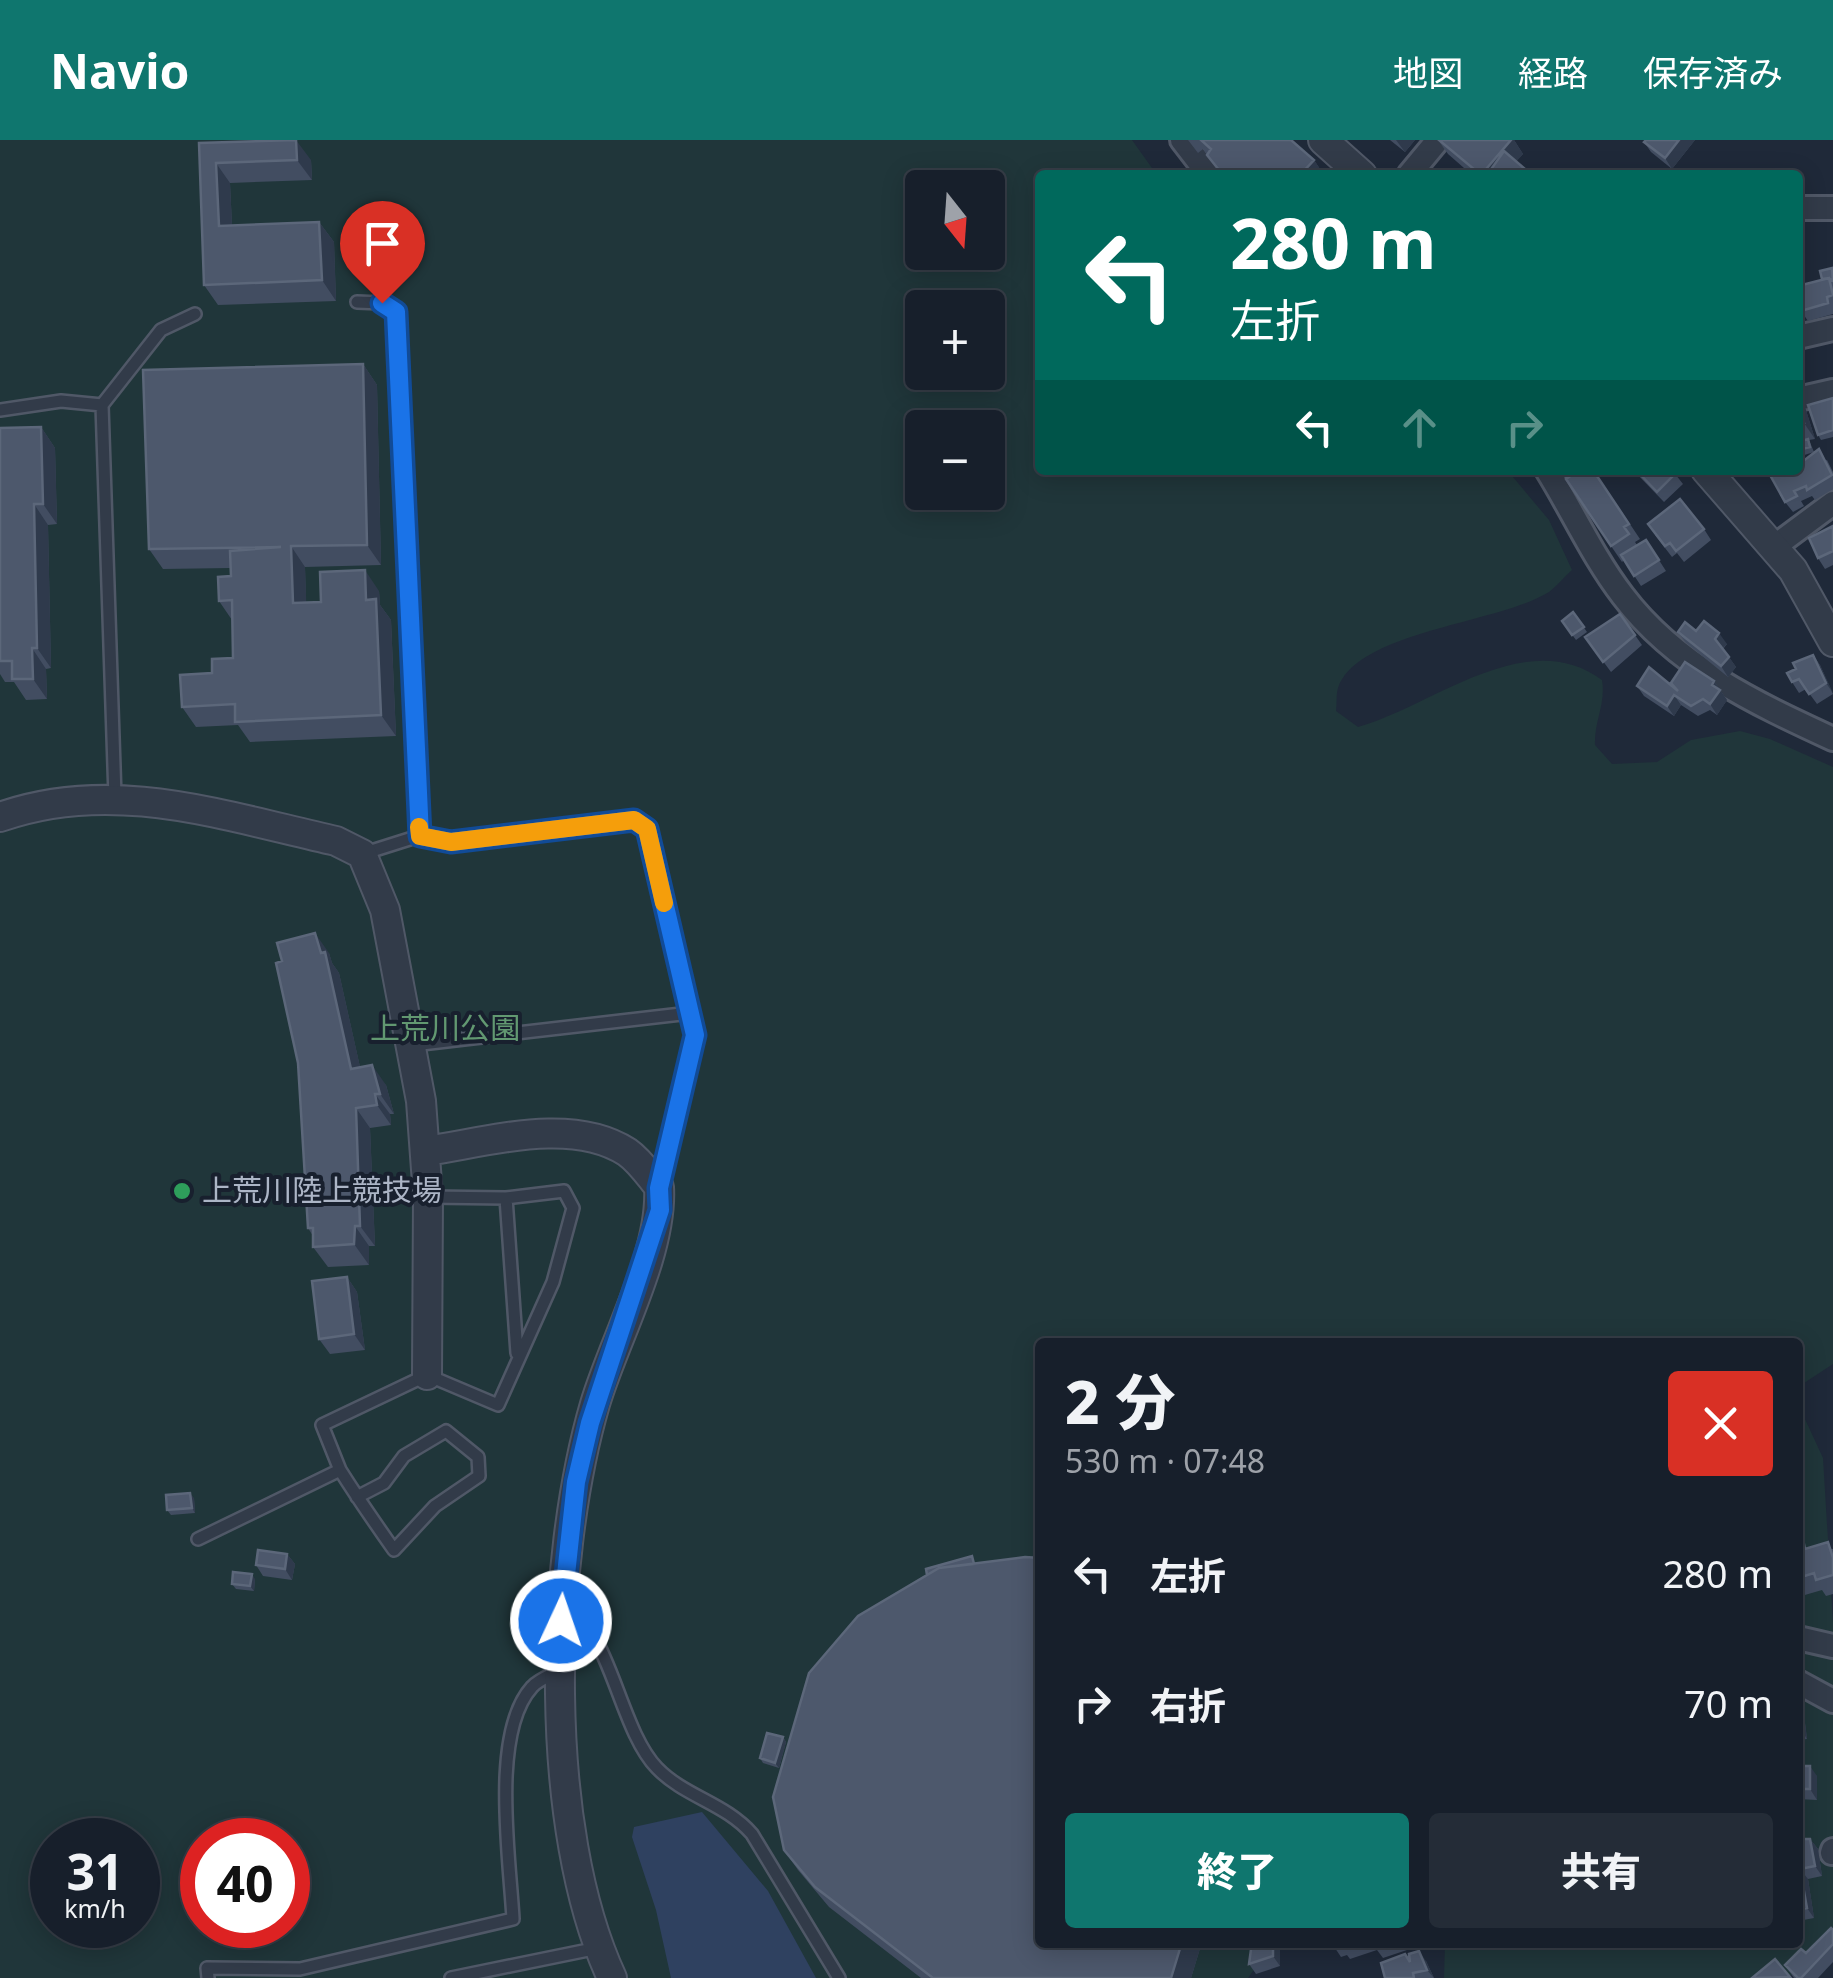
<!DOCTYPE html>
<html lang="ja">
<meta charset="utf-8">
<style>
:root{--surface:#171f2b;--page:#242c37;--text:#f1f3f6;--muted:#9ea2a9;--line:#363d47;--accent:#0f766e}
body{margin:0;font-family:"Noto Sans","Noto Sans JP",sans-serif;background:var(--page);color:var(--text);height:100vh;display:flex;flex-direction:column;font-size:38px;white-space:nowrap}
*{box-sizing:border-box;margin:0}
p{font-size:32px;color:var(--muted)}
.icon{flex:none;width:55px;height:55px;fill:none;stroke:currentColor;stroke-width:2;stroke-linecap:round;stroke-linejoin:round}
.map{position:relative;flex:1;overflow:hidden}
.side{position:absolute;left:1035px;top:1198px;width:768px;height:610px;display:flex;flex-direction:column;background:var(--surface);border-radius:10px;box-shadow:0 5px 25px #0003,0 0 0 2px var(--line)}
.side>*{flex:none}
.guide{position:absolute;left:1035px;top:30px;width:768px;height:305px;border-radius:10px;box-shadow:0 5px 25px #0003,0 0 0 2px var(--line);background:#00695c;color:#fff;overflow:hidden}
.needle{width:65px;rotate:163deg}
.buttons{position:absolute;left:905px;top:30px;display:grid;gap:20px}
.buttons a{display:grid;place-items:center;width:100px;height:100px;border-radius:10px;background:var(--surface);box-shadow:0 5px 25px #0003,0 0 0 2px var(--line);font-size:50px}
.speed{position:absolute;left:30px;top:1678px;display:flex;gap:20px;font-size:50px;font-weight:700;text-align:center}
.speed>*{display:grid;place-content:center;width:130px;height:130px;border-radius:50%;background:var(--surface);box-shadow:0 5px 25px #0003,0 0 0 2px var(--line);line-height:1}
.speed small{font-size:25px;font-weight:400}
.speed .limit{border:15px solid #d22;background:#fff;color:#111}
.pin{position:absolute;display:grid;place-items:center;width:85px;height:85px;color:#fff;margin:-102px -42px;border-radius:50% 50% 50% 0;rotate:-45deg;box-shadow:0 0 10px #0007}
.pin .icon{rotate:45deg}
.me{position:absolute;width:110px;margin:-55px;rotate:3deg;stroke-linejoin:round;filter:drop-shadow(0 0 8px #0008)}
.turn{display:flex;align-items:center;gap:35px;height:210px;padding:0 30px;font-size:45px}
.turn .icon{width:130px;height:130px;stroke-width:2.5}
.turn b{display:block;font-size:70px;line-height:85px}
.lanes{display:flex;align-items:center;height:95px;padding:0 30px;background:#0003;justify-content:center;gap:50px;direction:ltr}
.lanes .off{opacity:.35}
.round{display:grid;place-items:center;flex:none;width:105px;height:105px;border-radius:10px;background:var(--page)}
.head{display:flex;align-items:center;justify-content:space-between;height:170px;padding:0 30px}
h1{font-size:60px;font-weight:800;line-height:75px}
.button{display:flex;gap:20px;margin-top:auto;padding:20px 30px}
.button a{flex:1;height:115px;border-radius:10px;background:var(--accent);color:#fff;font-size:40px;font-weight:800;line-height:115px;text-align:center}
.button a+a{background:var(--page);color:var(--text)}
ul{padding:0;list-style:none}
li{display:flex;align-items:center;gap:30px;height:130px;padding:0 30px}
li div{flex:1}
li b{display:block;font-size:38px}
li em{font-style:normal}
header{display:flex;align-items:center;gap:60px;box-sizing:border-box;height:140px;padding:0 50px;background:var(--accent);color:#fff}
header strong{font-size:48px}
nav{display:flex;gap:55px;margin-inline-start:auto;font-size:35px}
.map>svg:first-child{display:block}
</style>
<header>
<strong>Navio</strong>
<nav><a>地図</a><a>経路</a><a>保存済み</a></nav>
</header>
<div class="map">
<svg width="1833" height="1838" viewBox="0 0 1833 1838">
<rect width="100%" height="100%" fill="#1f2939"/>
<path fill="#20363a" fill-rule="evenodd" d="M0,0H1132L1157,35H1040V330H1507L1549,380L1572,430C1564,437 1557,446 1549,452C1500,483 1357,491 1338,548C1336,554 1337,564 1336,571L1358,587C1433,566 1526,484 1602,540C1606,564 1594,581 1595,605L1612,624L1657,622L1691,600L1740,591L1770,599L1833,627V1224L1798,1247V1202H1040V1802L1261,1803L1258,1824L1248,1838H0ZM922,48H988V112H922ZM922,168H988V232H922ZM922,288H988V352H922ZM52,1700H138V1785H52ZM202,1700H288V1785H202Z
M1798,1264L1823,1318L1833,1483V1804L1827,1815L1786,1838H1444L1445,1803L1798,1802Z"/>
<path fill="#2f4160" d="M702,1672L768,1751L816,1838H671L656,1770L632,1697L634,1687Z"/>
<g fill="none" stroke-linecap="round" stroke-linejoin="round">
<g stroke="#505867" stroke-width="16">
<path id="service" d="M357,162L382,163L396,172L419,696
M0,270L61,261L102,265
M115,657L102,265L161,190L195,174
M362,714L419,696L451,702L634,680L647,689L695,895L660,1043
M413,905L690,873
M506,1058L517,1213
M340,1330C357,1357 375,1383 394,1410L435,1366L479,1336L478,1317L446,1291L404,1316L384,1343L357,1357
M198,1399L340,1330L322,1285L427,1235L498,1265L553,1142L573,1068L564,1051L506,1058L430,1057
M561,1481L593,1495C616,1533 628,1598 657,1628C685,1657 725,1663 752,1694L839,1838
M208,1838L207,1828L300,1829L513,1779C510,1720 490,1593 532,1547C538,1540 551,1535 559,1531
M451,1838L598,1808"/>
</g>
<g stroke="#505867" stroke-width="28">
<path id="minor" d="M1182,0L1209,35
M1409,35L1438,0
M1798,68H1833
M1798,197L1833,189
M1798,259L1833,251
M1547,330C1573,372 1593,417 1623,456C1676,526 1755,563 1833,599
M1774,407L1833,363
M1798,1498L1833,1506
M1798,1542L1833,1561
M1832,1713L1833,1710"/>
</g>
<g stroke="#505867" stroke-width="32">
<path id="tertiary" d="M1323,0L1362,35
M1706,330L1793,430L1833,502
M0,677C113,637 224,676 336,701L362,714L385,770L421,961L428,1057L427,1235
M426,1011C488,1002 571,976 627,1012C640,1021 649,1035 659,1047C663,1113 614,1200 595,1264C549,1422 542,1688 612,1838"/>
</g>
<use href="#service" stroke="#323b49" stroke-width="11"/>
<use href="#minor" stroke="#323b49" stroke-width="22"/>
<use href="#tertiary" stroke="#323b49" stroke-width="28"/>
</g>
<path fill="#424d61" d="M1188,0H1291L1314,20L1324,35H1221L1203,9L1198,13Z
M1390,0H1415L1405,12Z
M1438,0H1514L1523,14L1516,21L1532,35H1472L1448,14Z
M1695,0L1672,29L1651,12L1644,2Z
M199,3L311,20L312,40L230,43L232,85L319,82L334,102L336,161L218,165L204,145Z
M1833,130V174L1808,181L1801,171Z
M363,224L377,245L381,425L305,427L306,462H321L379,451L380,465L391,480L396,596L250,602L238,585L196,587L182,567L212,533L233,518L232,480L219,461L231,436L230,428L163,429L149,409Z
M1798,255L1804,264L1815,299L1809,300L1814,312L1798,317Z
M1833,258V297L1821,300L1818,295Z
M41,287L55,308L57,384L48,385L51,528L46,529L47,559L26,560L14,542H5L0,534V288Z
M1827,320L1833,332V349L1815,360L1812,356L1801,361L1804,366L1793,372L1785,362L1787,333Z
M1561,330H1598L1595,332L1640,399L1635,402L1637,405L1646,400L1666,431L1641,446L1624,420L1622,422L1611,406Z
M1633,330H1672L1683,344L1664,362Z
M1833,386V425L1825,429L1818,418Z
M1704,389L1711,400L1684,422L1677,413L1672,417L1655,395Z
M1573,472L1587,492L1576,500L1562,481Z
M1620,474L1642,505L1611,532L1585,497Z
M1678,492L1727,504L1723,509L1736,527L1728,537L1685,502Z
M1813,515L1820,525L1833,554L1817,564L1806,549L1799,553L1792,542Z
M1714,541L1727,560L1717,575L1710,570L1698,576L1681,565L1674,576L1644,556L1637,546L1676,549Z
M329,813L332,823L339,833L360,927L386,945L394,974H390L391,985L370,988L375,1106H369V1125L328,1127L313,1107V1096L308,1088Z
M347,1137L357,1152L365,1210L330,1214L319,1199Z
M194,1358L195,1373L171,1375L167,1370Z
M1798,1407L1833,1409V1454L1826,1456L1822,1450L1798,1457Z
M287,1414L295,1424L292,1440L263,1436L256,1425Z
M255,1439L254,1451L236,1449L232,1444Z
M1798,1573L1805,1583L1807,1599L1798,1600Z
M783,1597L786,1602L779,1628L763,1623L760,1618Z
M1798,1626L1817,1636V1660L1798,1659Z
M1798,1699H1810L1818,1709L1822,1736L1808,1739L1814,1778L1798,1781Z
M784,1710L1040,1802H1202L1191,1838H921L829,1767L798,1730Z
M1833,1790V1822L1818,1838H1794L1785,1825L1806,1813Z
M1252,1802H1280V1826L1256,1834L1249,1824Z
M1331,1802H1411L1413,1808L1383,1818L1377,1810L1350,1819L1347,1815L1341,1817Z
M1410,1821H1426L1434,1838H1385Z"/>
<path fill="#2f3a4c" d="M296,0L311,20L312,40L297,20Z
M1396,0H1415L1405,12Z
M1511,0H1514L1523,14L1505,35H1481Z
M1679,0H1695L1672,29L1665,18Z
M1314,20L1324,35H1300Z
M216,23L230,43L233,106L219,86Z
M319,82L334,102L336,161L322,140Z
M363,224L377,245L381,425L367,405Z
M1798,255L1804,264L1815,299L1804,283L1798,263Z
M41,287L55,308L57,384L43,364Z
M34,364L48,385L51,528L37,508Z
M291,406L305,427L307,483L293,463Z
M365,430L379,451L380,465L391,480L396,596L381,575L366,460Z
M1719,493L1727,504L1722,509L1715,499Z
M32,508L46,529L47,559L33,539Z
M1813,515L1820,525L1833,553L1826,543Z
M1729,517L1736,527L1728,537L1721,526Z
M1714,541L1727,560L1717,575L1710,564L1712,545Z
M1674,555L1681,565L1674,576L1667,566Z
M315,793L329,813L332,823L339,833L365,949L351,929Z
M372,925L386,945L394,974L380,954Z
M375,954L390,974L391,985L377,965Z
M356,968L370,988L375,1106L360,1086Z
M355,1086L369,1106V1125L354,1104Z
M347,1137L357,1152L365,1210L354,1194Z
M190,1353L194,1358L195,1373L192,1368Z
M287,1414L295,1424L292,1440L285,1429Z
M252,1434L255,1439L254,1451L250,1446Z
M1798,1572L1805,1583L1807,1599L1800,1588Z
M783,1597L786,1602L779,1628L775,1623Z
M1810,1626L1817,1636V1660L1810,1649Z
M1810,1699L1818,1709L1822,1736L1815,1726Z
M1800,1729L1808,1739L1814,1778L1807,1768Z
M1182,1802H1202L1191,1838H1171Z
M1273,1802H1280V1826L1273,1816Z
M1419,1811L1426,1821L1434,1838L1427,1830Z"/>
<path fill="#4d586c" stroke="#5c677a" stroke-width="2.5" d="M296,0L297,20L216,23L219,86L319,82L322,140L204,145L199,3Z
M1201,0H1291L1314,20L1300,35H1223L1207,15L1211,9Z
M1439,0H1511L1481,35Z
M1646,0H1679L1665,18L1644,2Z
M1504,11L1532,35H1487Z
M1832,128L1833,141L1829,138L1822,139L1820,131Z
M1829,138L1833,155L1827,157L1828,163L1801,171L1798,159V146Z
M363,224L367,405L291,406L293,463L321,462L320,432L365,430L366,460L376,459L381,575L235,582V564L182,567L180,535L212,533V519L233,518L232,460L219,461L218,437L231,436L230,411L281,407L149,409L143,230Z
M1833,258V290L1818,295L1808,265Z
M1798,263L1804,283L1798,285Z
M41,287L43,364H34L37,508H32L33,539H12V521H0V288Z
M1808,299L1810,307L1798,310V302Z
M1819,309L1832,335L1807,350L1806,346L1794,351L1797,356L1785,362L1770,335L1779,330H1784L1786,333L1790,330H1798V325Z
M1561,330H1579L1567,338Z
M1579,330H1593L1629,384L1624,387L1629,394L1611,406L1566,339Z
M1636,330H1672L1676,333L1657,352Z
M1680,359L1704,389L1676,411L1670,403L1665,406L1648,384Z
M1833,386V411L1818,418L1809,398Z
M1646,400L1659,420L1634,436L1621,415Z
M1573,472L1584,487L1572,495L1562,481Z
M1620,474L1635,495L1603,522L1585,497Z
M1704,481L1719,493L1715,499L1729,517L1721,526L1678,492L1685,482L1696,491Z
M1813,515L1826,543L1809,554L1799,539L1792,542L1787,533L1796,529L1793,523Z
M1685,522L1714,541L1712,545L1720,550L1710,564L1703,559L1691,566L1674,555L1667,566L1637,546L1649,527L1678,551L1671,543Z
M315,793L321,813L325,812L351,929L372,925L380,954H375L377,965L356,968L360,1086H355L354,1104L313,1107V1088H308L298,923L276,823L282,821L277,803Z
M347,1137L354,1194L319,1199L312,1141Z
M190,1353L192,1368L167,1370L166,1355Z
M1828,1402L1833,1418V1435L1816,1440L1814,1433L1798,1438V1407L1804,1404L1805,1409Z
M258,1410L287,1414L285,1429L256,1425Z
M972,1416L974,1424L939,1428L927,1435L926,1429Z
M1025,1417L1040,1418V1802H1182L1171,1838H933L815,1747L784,1710L773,1657L809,1533L858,1476L939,1428Z
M233,1432L252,1434L250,1446L232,1444Z
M767,1593L783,1597L775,1623L760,1618Z
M1798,1626H1810V1649H1798Z
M1798,1699H1810L1815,1726L1800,1729L1807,1768L1798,1770Z
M1831,1788L1833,1790V1804L1801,1838H1798L1785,1825L1801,1809L1806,1813Z
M1252,1802H1273V1816L1249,1824Z
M1419,1811L1427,1830L1413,1833L1414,1838H1385L1381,1823L1405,1814L1410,1822L1409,1814Z
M1775,1819L1790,1837L1752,1838Z"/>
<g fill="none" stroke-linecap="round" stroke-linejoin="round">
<g stroke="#114b97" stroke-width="25">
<path id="route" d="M382,163L396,172L420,696L451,702L634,680L647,689L695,895L659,1048L660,1070L590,1283L576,1342L561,1481"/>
</g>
<use href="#route" stroke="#1a73e8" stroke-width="18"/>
<path stroke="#f59e0b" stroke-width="18" d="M419,687L420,696L451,702L634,680L647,689L664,763"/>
</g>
<circle fill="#2e9e5b" stroke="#18202e" stroke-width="4" cx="182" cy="1051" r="10"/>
<g text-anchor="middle" stroke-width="8" stroke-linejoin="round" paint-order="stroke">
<g font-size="30" fill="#629871" stroke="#18202e">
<text x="445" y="899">上荒川公園</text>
</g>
<g font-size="30" fill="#acb5c6" stroke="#18202e" text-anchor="start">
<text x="202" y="1061">上荒川陸上競技場</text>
</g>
</g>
</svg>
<div class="buttons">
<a><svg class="needle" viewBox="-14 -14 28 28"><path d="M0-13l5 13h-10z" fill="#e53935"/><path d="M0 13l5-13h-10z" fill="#9ea2a9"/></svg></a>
<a>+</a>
<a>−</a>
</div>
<div class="speed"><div>31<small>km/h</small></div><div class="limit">40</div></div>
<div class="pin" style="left:382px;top:163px;background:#d93025"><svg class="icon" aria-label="arrive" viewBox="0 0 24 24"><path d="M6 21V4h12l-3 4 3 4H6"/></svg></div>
<svg class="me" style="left:561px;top:1481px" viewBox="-20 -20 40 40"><circle r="17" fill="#1a73e8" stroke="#fff" stroke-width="3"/><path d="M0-11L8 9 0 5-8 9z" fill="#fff"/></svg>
<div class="guide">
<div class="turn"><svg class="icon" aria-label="left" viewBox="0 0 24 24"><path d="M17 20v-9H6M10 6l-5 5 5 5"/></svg><div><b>280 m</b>左折</div></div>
<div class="lanes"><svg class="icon" aria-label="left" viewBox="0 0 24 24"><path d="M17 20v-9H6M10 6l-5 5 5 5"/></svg><svg class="icon off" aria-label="ahead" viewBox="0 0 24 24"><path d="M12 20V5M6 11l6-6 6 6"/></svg><svg class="icon off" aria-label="right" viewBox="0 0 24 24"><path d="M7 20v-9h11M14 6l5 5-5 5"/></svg></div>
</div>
<section class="side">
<div class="head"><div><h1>2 分</h1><p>530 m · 07:48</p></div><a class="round" style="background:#d93025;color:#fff"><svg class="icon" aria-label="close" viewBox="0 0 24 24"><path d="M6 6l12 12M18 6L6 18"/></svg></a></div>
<ul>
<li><svg class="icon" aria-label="left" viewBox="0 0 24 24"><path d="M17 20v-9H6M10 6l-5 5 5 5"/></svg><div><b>左折</b></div><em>280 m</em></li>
<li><svg class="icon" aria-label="right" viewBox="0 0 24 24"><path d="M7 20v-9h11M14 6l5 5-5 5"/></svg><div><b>右折</b></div><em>70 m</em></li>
</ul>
<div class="button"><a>終了</a><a>共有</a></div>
</section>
</div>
